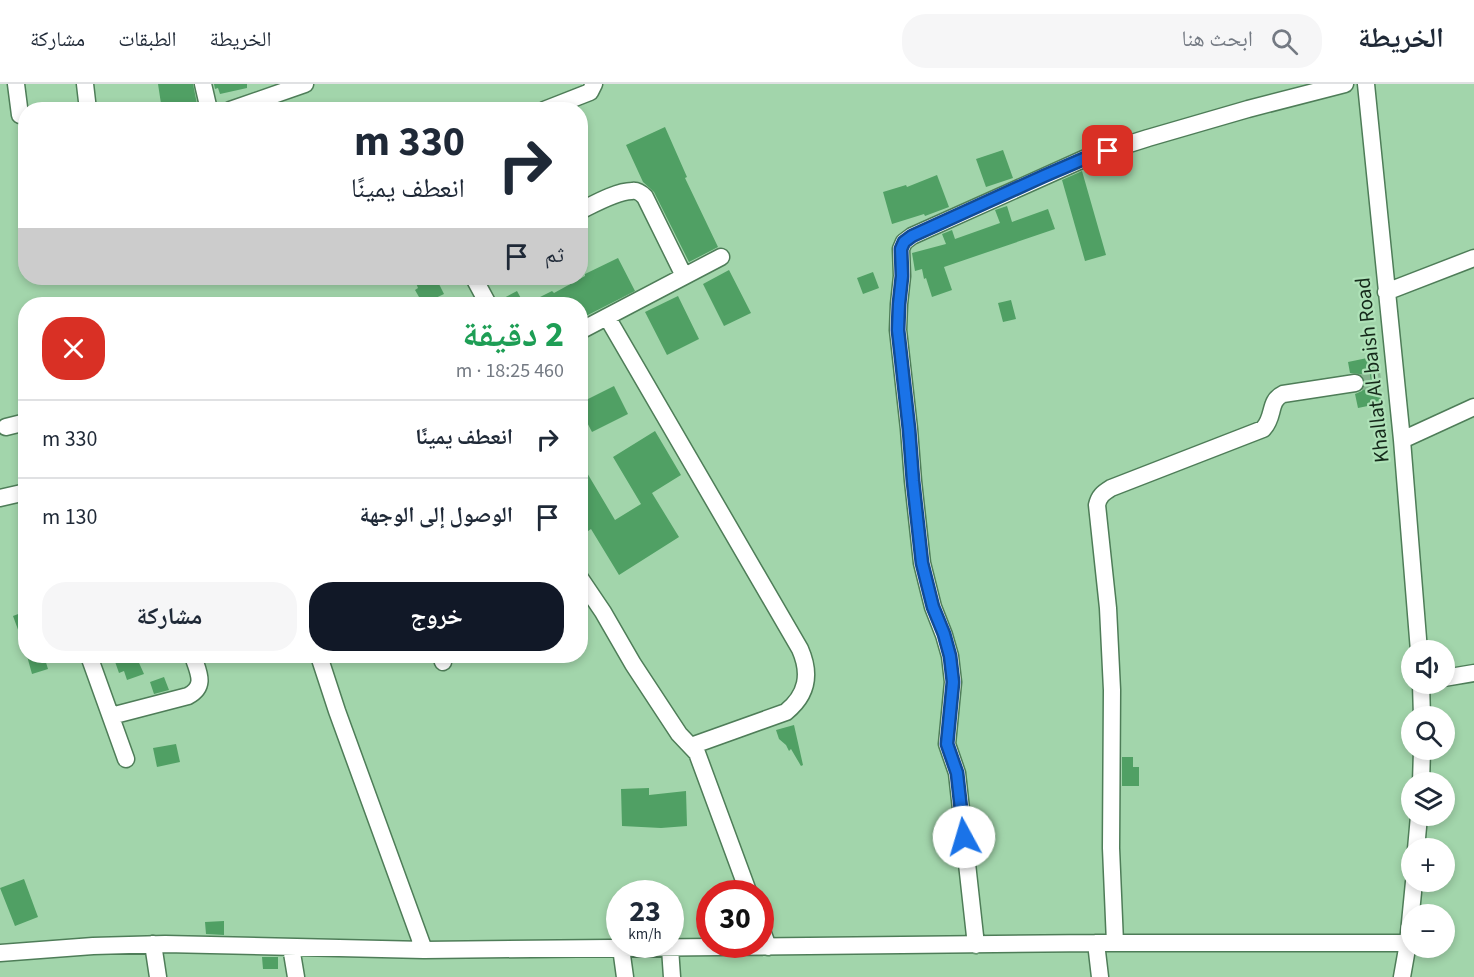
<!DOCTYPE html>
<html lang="ar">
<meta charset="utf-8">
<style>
:root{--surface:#fff;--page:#f6f6f7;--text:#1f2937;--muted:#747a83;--line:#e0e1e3;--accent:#111827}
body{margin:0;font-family:"Source Sans 3","Noto Naskh Arabic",sans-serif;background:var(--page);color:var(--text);direction:rtl;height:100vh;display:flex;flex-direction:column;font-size:22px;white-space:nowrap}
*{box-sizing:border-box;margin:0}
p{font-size:20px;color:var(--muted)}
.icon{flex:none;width:33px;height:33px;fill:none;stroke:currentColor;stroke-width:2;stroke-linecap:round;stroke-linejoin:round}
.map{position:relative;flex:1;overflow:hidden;direction:ltr}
.side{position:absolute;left:18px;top:213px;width:570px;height:366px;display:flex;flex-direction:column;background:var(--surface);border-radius:24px;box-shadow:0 3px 9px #0003;direction:rtl}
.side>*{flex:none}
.top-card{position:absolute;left:18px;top:18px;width:570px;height:183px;border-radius:24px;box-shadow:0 3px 9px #0003;direction:rtl;background:#fff;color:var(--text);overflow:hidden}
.fabs{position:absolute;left:1401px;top:556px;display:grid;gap:12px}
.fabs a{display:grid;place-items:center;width:54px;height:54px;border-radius:50%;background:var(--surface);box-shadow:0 3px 9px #0003;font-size:30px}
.speed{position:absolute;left:606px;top:796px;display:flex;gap:12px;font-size:30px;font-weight:700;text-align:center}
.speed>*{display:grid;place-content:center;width:78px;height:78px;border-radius:50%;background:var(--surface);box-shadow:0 3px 9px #0003;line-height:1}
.speed small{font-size:15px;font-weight:400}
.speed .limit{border:9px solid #d22;background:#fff;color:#111}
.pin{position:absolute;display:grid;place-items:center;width:51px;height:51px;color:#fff;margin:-26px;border-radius:12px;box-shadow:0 3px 9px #0006}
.me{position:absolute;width:66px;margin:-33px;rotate:354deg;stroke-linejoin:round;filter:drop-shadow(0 0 4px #0008)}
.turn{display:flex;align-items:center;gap:21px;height:126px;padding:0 24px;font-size:27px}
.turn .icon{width:78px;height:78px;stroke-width:2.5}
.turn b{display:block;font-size:42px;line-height:51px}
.then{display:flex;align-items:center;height:57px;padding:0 24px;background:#0003;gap:12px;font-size:22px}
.round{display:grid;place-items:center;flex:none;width:63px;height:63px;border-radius:24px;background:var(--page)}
.overview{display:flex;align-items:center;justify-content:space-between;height:102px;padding:0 24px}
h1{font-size:36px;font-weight:700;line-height:45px;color:#1e9e55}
.primary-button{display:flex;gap:12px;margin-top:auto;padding:12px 24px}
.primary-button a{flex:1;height:69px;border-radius:24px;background:var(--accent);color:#fff;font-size:24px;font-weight:700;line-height:69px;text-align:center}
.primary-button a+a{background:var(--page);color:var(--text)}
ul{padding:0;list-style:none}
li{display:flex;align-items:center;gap:18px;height:78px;padding:0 24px;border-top:2px solid var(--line)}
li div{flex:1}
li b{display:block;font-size:22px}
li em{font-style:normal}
header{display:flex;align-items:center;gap:36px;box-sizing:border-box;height:84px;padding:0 30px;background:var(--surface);border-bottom:2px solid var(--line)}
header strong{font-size:28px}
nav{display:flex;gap:33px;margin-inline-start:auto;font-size:21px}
.search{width:420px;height:54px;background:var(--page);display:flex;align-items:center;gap:15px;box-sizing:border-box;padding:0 21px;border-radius:24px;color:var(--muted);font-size:22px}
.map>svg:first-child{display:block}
</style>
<header>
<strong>الخريطة</strong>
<div class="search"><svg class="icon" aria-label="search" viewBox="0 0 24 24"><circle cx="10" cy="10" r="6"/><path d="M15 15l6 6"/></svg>ابحث هنا</div>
<nav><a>الخريطة</a><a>الطبقات</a><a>مشاركة</a></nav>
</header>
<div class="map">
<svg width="1474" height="893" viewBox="0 0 1474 893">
<rect width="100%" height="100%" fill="#a2d5ab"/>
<path fill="#50a064" d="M158,0H193L198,25L162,26Z
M214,0H247V4L220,10L218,4L215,5Z
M665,43L687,93L685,94L718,163L689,178L654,108L643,98L626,61Z
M1003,66L1013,94L986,103L976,75Z
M1082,87L1106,171L1085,177L1062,96Z
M937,91L949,123L925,132L924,130L892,140L883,108L906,101L907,103Z
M1007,122L1012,138L1048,125L1055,145L944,183L952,206L932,213L926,194L924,195L922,185L915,187L912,169L946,160L942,150L952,146L955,155L1000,139L995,126Z
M618,174L635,207L580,235V220H526L552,207L554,209L585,192V190Z
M729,186L751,229L724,242L703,200Z
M873,188L879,204L863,210L857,194Z
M414,194H436L444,210L423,220L415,206L418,204Z
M517,207L524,220H498V217Z
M678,212L699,255L667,271L645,228Z
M1011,216L1016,235L1003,238L998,219Z
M1372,273L1382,319L1358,324L1355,310L1362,307L1365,302V297L1364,293L1359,290L1350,289L1348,278Z
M614,302L628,330L592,348L580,325V319Z
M655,347L681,391L652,409L679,453L619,491L591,445L584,450L580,444V377L615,436L641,420L613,373Z
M26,527V561L24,562L13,532Z
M27,572H44L48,585L32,590Z
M113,572H136L144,590L127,596L124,587L119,589Z
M164,593L169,606L154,610L150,598Z
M794,641L803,681L801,682L791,665L789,667L786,661L779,655L776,646Z
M176,660L180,678L157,683L153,664Z
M1122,673H1133V683H1139V702H1122Z
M649,704V711L686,707L687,742L661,744L622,742L621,705Z
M24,795L38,833L15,842L0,804Z
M224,837V851L206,850L205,838Z
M262,873H278V885H263Z"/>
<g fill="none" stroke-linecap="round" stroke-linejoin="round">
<path stroke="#86b38e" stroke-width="16" stroke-dasharray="16 8" stroke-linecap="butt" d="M1355,299L1381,295"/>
<g stroke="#4e7d58" stroke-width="19">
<path id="minor" d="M16,0L20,31
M85,0L88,26
M203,0L209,26
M1366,0L1402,356L1419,567
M230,26L305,0
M544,26L590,8L594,0
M580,127C594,120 617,107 632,107C637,106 641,109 645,113L684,192
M474,194L488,220
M1386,208L1474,174
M607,233L800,565C811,590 807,611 786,628L691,662
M580,247L721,173
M6,343L26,338
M1402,356L1474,323
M0,414L26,408
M580,494L603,528L633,580L679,650L697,669L749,810
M89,572L126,675
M319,572L337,627L424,866
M441,572L443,578
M1444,594L1474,589
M1421,600L1422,633
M111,632L188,612C207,602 198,588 193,572
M1421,699L1422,666
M1416,765L1419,732
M760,841L768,863
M1096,859L1100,893
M1115,859L1111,764L1112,606L1108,524L1097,421C1099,412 1103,409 1111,404L1263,345C1275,333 1268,317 1283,310L1355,299
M153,860L158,893
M976,861L957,689L947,660L953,598L950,572L944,551L933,523L922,479L913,397L909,345L898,246L899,220L902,192L901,165L904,158L912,152L1088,73L1148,54L1248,25L1345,0
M291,863L296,893
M621,864L625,893
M670,864L672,893
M0,869L93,862L165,860L424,866L1096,859H1408
M1402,893L1408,859L1414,798"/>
</g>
<use href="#minor" stroke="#fff" stroke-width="16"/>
</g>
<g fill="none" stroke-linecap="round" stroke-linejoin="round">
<g stroke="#114b97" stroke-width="15">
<path id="route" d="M964,753L957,689L947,660L953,598L950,572L944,550L933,523L922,479L913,397L909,345L898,246L899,220L902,192L901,165L904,158L912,152L1044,92L1088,73L1108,67"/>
</g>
<use href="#route" stroke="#1a73e8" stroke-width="10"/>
</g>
<g text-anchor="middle" stroke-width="4.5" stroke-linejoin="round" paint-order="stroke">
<g font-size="21" fill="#15291a" stroke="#afe2b8">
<text transform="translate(1372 286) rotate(-96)" y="7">Khallat Al-baish Road</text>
</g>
</g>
</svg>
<div class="fabs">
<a><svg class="icon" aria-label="sound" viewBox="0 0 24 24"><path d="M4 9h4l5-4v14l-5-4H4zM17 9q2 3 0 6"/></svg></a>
<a><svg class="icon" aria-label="search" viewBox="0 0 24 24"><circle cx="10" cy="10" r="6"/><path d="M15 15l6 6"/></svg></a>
<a><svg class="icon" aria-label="layers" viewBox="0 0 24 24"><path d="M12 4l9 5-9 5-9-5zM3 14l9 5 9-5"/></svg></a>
<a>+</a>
<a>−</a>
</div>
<div class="speed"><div>23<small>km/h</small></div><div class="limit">30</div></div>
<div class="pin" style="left:1108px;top:67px;background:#d93025"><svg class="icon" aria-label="arrive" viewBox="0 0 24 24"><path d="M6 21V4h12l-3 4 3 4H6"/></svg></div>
<svg class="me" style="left:964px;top:753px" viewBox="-20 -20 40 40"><circle r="19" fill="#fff"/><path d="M0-13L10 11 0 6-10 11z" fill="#1a73e8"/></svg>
<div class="top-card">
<div class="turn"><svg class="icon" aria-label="right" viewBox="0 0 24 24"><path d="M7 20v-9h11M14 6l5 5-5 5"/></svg><div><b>330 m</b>انعطف يمينًا</div></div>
<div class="then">ثم<svg class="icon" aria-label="arrive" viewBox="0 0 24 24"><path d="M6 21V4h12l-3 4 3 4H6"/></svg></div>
</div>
<section class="side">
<div class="overview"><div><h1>2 دقيقة</h1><p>460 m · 18:25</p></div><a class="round" style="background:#d93025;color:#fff"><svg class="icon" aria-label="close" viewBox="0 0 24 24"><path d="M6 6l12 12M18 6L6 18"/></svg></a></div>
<ul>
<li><svg class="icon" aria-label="right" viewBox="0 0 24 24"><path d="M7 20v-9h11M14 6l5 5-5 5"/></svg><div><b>انعطف يمينًا</b></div><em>330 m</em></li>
<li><svg class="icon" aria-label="arrive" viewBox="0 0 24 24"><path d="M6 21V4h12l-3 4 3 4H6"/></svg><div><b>الوصول إلى الوجهة</b></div><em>130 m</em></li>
</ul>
<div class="primary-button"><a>خروج</a><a>مشاركة</a></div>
</section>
</div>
